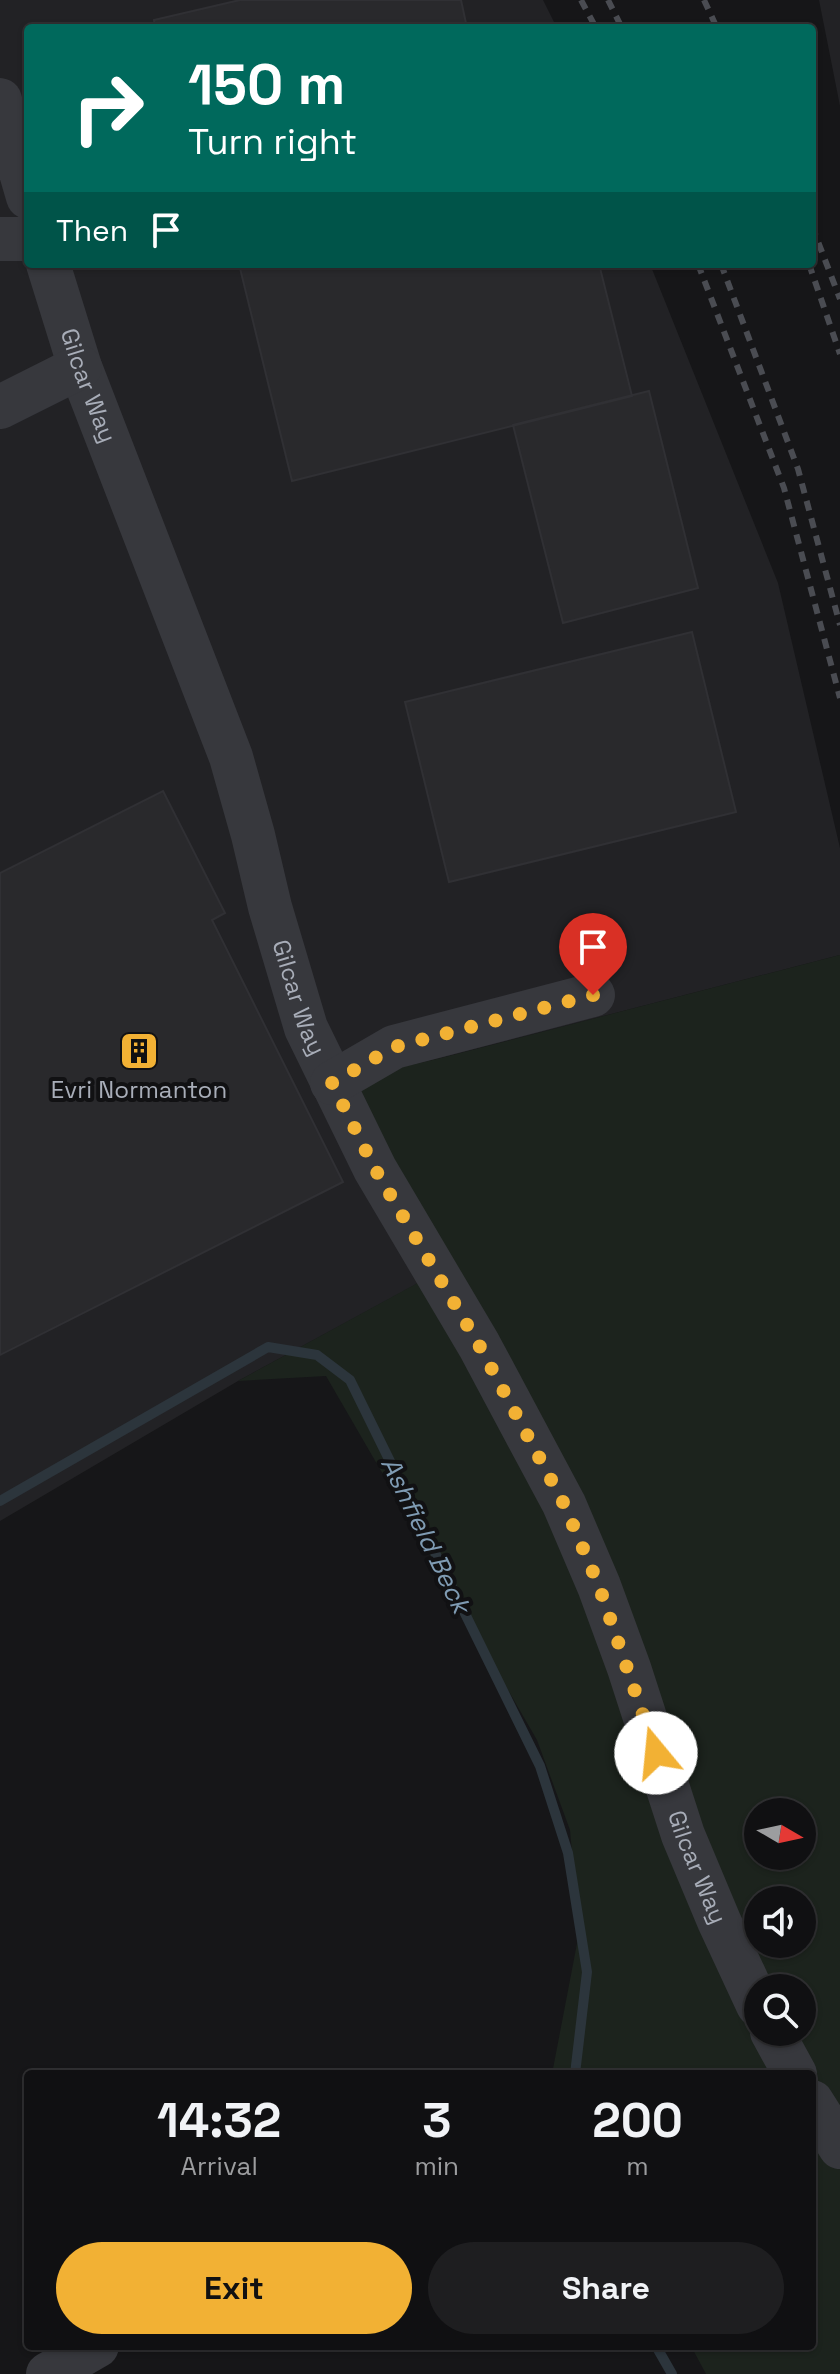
<!DOCTYPE html>
<style>
:root{--surface:#101012;--page:#1e1e20;--text:#f1f3f6;--muted:#9c9d9f;--line:#303032;--accent:#f2b134}
body{margin:0;font-family:"Space Grotesk",sans-serif;background:var(--page);color:var(--text);height:100vh;display:flex;flex-direction:column;font-size:30px;white-space:nowrap}
*{box-sizing:border-box;margin:0}
p{font-size:26px;color:var(--muted)}
.icon{flex:none;width:44px;height:44px;fill:none;stroke:currentColor;stroke-width:2;stroke-linecap:round;stroke-linejoin:round}
.map{position:relative;flex:1;overflow:hidden}
.details{position:absolute;left:24px;top:2070px;width:792px;height:280px;display:flex;flex-direction:column;background:var(--surface);border-radius:8px;box-shadow:0 2px 6px #0004,0 0 0 2px var(--line)}
.details>*{flex:none}
.guide{position:absolute;left:24px;top:24px;width:792px;height:244px;border-radius:8px;box-shadow:0 2px 6px #0004,0 0 0 2px var(--line);background:#00695c;color:#fff;overflow:hidden}
.needle{width:52px;rotate:99deg}
.fabs{position:absolute;left:744px;top:1798px;display:grid;gap:16px}
.fabs a{display:grid;place-items:center;width:72px;height:72px;border-radius:50%;background:var(--surface);box-shadow:0 2px 6px #0004,0 0 0 2px var(--line);font-size:40px}
.pin{position:absolute;display:grid;place-items:center;width:68px;height:68px;color:#fff;margin:-82px -34px;border-radius:50% 50% 50% 0;rotate:-45deg;box-shadow:0 0 8px #0007}
.pin .icon{rotate:45deg}
.me{position:absolute;width:88px;margin:-44px;rotate:343deg;stroke-linejoin:round;filter:drop-shadow(0 0 6px #0008)}
.turn{display:flex;align-items:center;gap:28px;height:168px;padding:0 32px;font-size:36px}
.turn .icon{width:104px;height:104px;stroke-width:2.5}
.turn b{display:block;font-size:56px;line-height:68px}
.then{display:flex;align-items:center;height:76px;padding:0 32px;background:#0003;gap:16px;font-size:30px}
.eta{display:flex;justify-content:space-evenly;align-items:center;height:136px;text-align:center}
.eta b{font-size:48px;font-weight:700;line-height:56px}
.primary-button{display:flex;gap:16px;margin-top:auto;padding:16px 32px}
.primary-button a{flex:1;height:92px;border-radius:48px;background:var(--accent);color:#111;font-size:32px;font-weight:700;line-height:92px;text-align:center}
.primary-button a+a{background:var(--page);color:var(--text)}
.map>svg:first-child{display:block}
</style>
<div class="map">
<svg width="840" height="2374" viewBox="0 0 840 2374">
<rect width="100%" height="100%" fill="#161618"/>
<path fill="#222225" d="M0,0H543L557,28H28V264H650L778,583L840,848V955L441,1058L332,1083L437,1273L238,1381L0,1521Z
M819,0H840V106Z"/>
<path fill="#1c231d" fill-rule="evenodd" d="M840,955V2374H706L691,2346H812V2074H552L579,1933L570,1830L537,1740L326,1376L238,1381L436,1273L332,1083L441,1058ZM758,1812H802V1856H758ZM758,1900H802V1944H758ZM758,1988H802V2032H758Z"/>
<g fill="none" stroke-linecap="round" stroke-linejoin="round">
<path stroke="#2c353c" stroke-width="10" d="M0,1501L268,1347L317,1355L350,1380L540,1766L568,1853L587,1972L575,2074
M656,2346L672,2374"/>
</g>
<path fill="#29292c" stroke="#303034" stroke-width="2" d="M240,0H461L467,28H155L154,20Z
M239,264H599L632,396L292,481Z
M649,391L698,588L563,623L513,425Z
M692,632L736,812L449,882L405,702Z
M163,791L225,913L212,920L343,1182L0,1355V873Z"/>
<g fill="none" stroke-linecap="round" stroke-linejoin="round">
<g stroke="#37383d" stroke-width="44">
<path d="M0,100L28,197"/>
<path d="M0,239H28"/>
<path id="s1" d="M48,264L80,367L231,757L253,835L270,907L306,1028L375,1169L479,1345L564,1504L599,1586L629,1668L683,1835L719,1921L758,2005"/>
<path d="M0,407L80,367"/>
<path d="M332,1083L394,1047L593,995"/>
<path d="M772,2032L795,2074"/>
<path d="M812,2102L840,2147"/>
<path d="M48,2374L97,2346"/>
</g>
<path stroke="#4a4c52" stroke-width="6" stroke-dasharray="10 8" stroke-linecap="butt" d="M581,0L596,28
M608,0L622,28
M704,0L717,28
M812,226L840,299
M698,264L784,488L840,698
M721,264L798,469L840,625
M809,264L840,354"/>
</g>
<g fill="none" stroke-linecap="round" stroke-linejoin="round">
<path stroke="#f2b134" stroke-width="14" stroke-dasharray="0 25.2" d="M593,995L394,1047L332,1083L375,1169L479,1345L564,1504L599,1586L656,1753"/>
</g>
<defs>
<g id="building-square" transform="scale(2)"><rect x="-9" y="-9" width="18" height="18" rx="4" fill="#f2b134" stroke="#111113"/><path d="M-4-6H4V6H1V3H-1V6H-4ZM-2.5-4.3h1.7v1.8h-1.7ZM.8-4.3h1.7v1.8H.8ZM-2.5-1h1.7V.8h-1.7ZM.8-1h1.7V.8H.8Z" fill="#111"/></g>
</defs>
<g fill-rule="evenodd">
<use href="#building-square" x="139" y="1051"/>
</g>
<g text-anchor="middle" stroke-width="8" stroke-linejoin="round" paint-order="stroke">
<g font-size="24" fill="#a8adb8" stroke="#111113">
<text dy="8" stroke="none"><textPath href="#s1" startOffset="128">Gilcar Way</textPath></text>
<text dy="8" stroke="none"><textPath href="#s1" startOffset="776">Gilcar Way</textPath></text>
<text dy="8" stroke="none"><textPath href="#s1" startOffset="1736">Gilcar Way</textPath></text>
</g>
<g font-size="24" fill="#a8adb8" stroke="#111113">
<text x="139" y="1098">Evri Normanton</text>
</g>
<g font-size="26" font-style="italic" fill="#7f9bb3" stroke="#111113">
<text transform="translate(426 1535) rotate(64)" y="9">Ashfield Beck</text>
</g>
</g>
</svg>
<div class="fabs">
<a><svg class="needle" viewBox="-14 -14 28 28"><path d="M0-13l5 13h-10z" fill="#e53935"/><path d="M0 13l5-13h-10z" fill="#9c9d9f"/></svg></a>
<a><svg class="icon" aria-label="sound" viewBox="0 0 24 24"><path d="M4 9h4l5-4v14l-5-4H4zM17 9q2 3 0 6"/></svg></a>
<a><svg class="icon" aria-label="search" viewBox="0 0 24 24"><circle cx="10" cy="10" r="6"/><path d="M15 15l6 6"/></svg></a>
</div>
<div class="pin" style="left:593px;top:995px;background:#d93025"><svg class="icon" aria-label="arrive" viewBox="0 0 24 24"><path d="M6 21V4h12l-3 4 3 4H6"/></svg></div>
<svg class="me" style="left:656px;top:1753px" viewBox="-20 -20 40 40"><circle r="19" fill="#fff"/><path d="M0-13L10 11 0 6-10 11z" fill="#f2b134"/></svg>
<div class="guide">
<div class="turn"><svg class="icon" aria-label="right" viewBox="0 0 24 24"><path d="M7 20v-9h11M14 6l5 5-5 5"/></svg><div><b>150 m</b>Turn right</div></div>
<div class="then">Then<svg class="icon" aria-label="arrive" viewBox="0 0 24 24"><path d="M6 21V4h12l-3 4 3 4H6"/></svg></div>
</div>
<section class="details">
<div class="eta">
<div><b>14:32</b><p>Arrival</p></div>
<div><b>3</b><p>min</p></div>
<div><b>200</b><p>m</p></div>
</div>
<div class="primary-button"><a>Exit</a><a>Share</a></div>
</section>
</div>
